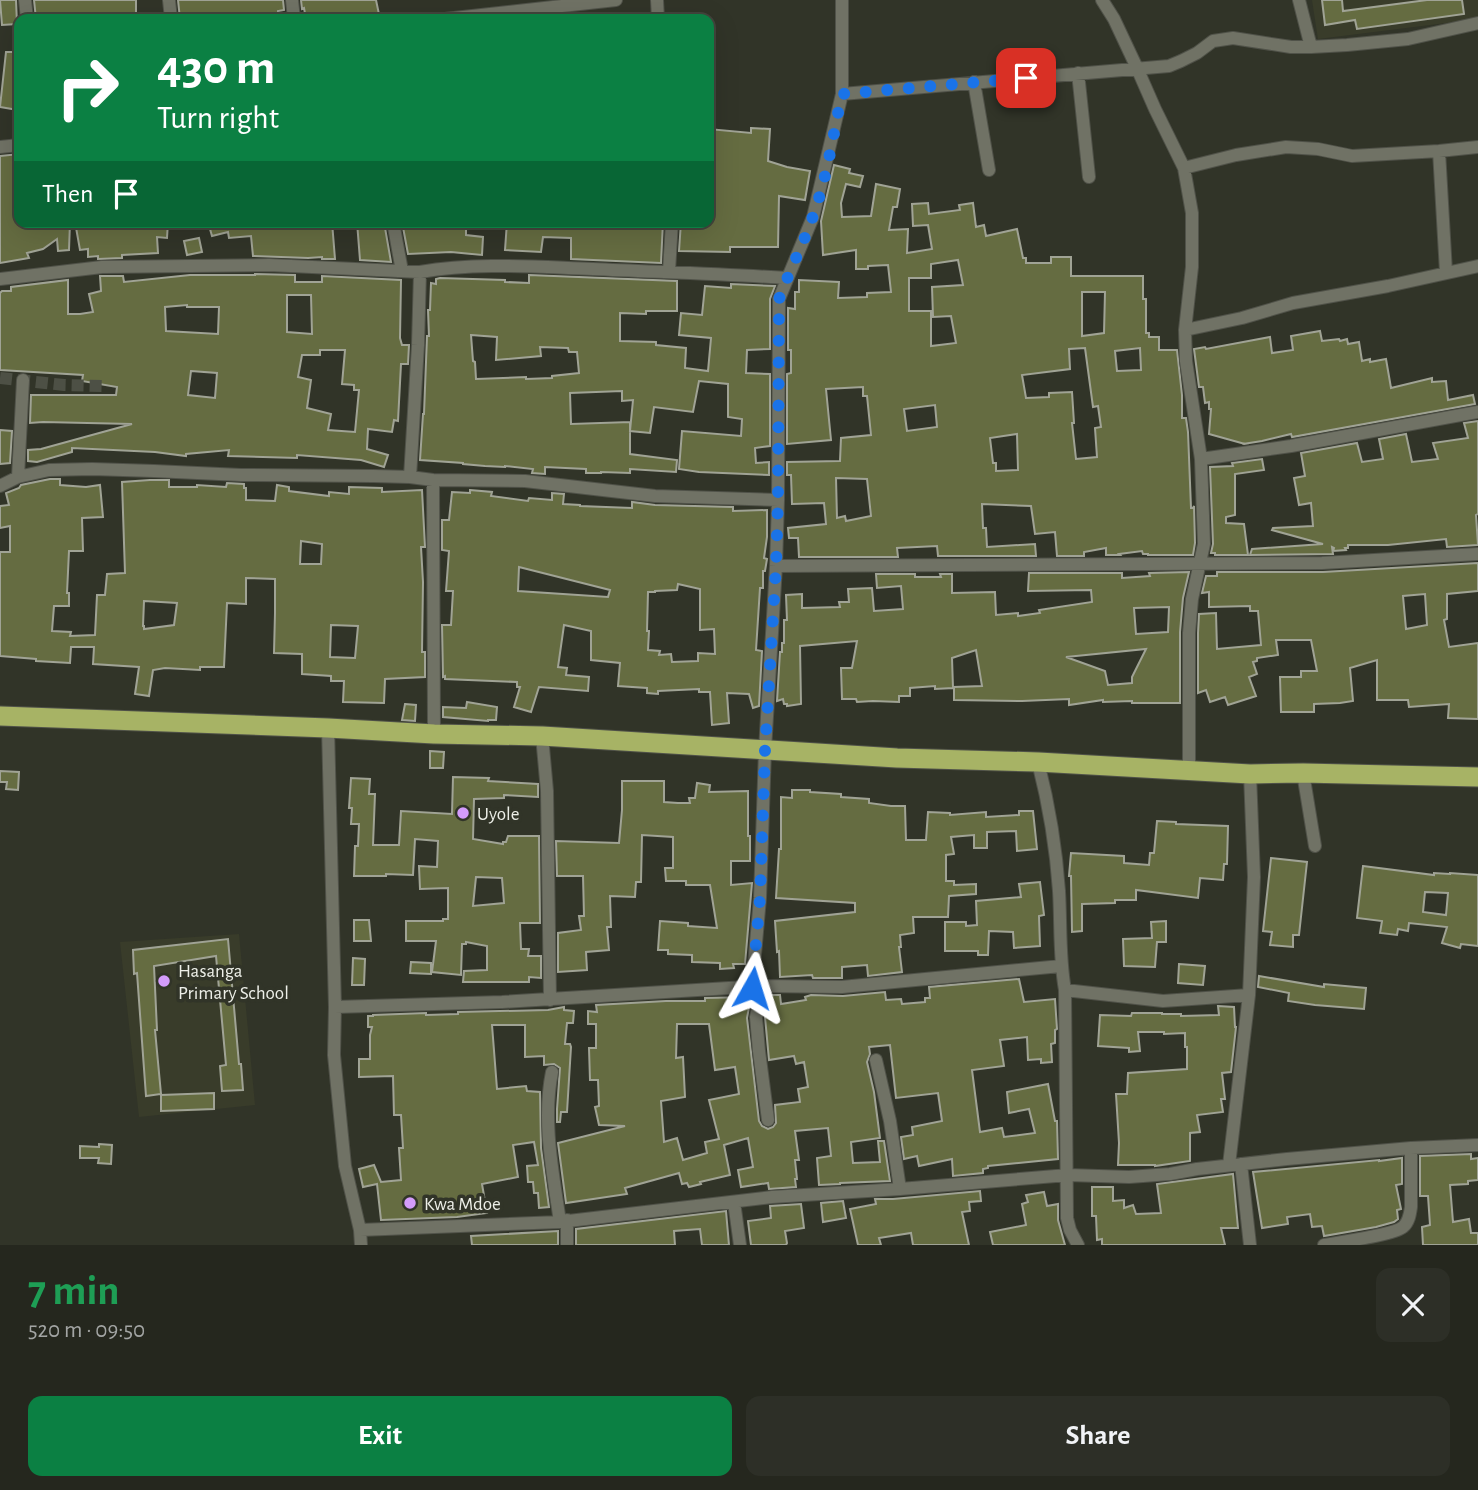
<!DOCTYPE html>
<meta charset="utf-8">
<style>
:root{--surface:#25271e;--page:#2d2f27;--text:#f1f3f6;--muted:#a3a5a4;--line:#42443c;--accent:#0b8043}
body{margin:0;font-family:"Alegreya Sans",sans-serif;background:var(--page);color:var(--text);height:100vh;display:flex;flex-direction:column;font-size:26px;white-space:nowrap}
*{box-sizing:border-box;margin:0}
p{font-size:23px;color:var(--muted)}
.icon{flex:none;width:38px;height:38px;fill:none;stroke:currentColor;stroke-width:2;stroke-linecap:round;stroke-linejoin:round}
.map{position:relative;height:1245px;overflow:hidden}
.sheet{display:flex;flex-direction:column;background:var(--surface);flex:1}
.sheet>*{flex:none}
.guide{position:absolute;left:14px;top:14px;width:700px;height:214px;border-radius:14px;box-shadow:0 7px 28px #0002,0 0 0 2px var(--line);background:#0b8043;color:#fff;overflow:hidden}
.pin{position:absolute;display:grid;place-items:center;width:60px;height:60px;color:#fff;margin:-30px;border-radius:14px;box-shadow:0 4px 10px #0006}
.me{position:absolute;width:77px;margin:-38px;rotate:6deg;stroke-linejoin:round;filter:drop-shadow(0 0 5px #0008)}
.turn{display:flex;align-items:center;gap:24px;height:147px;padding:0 28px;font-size:32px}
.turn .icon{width:91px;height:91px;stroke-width:2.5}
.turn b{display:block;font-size:49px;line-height:60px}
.then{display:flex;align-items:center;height:66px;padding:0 28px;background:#0003;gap:14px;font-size:26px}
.round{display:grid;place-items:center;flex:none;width:74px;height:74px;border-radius:14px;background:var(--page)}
.overview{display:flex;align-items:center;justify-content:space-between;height:119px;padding:0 28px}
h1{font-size:42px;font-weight:700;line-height:52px;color:#1e9e55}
.action{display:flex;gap:14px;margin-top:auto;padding:14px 28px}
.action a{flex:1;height:80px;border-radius:14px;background:var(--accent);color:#fff;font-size:28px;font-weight:700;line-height:80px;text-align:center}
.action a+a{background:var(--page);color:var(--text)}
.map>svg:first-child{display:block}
</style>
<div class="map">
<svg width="1478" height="1245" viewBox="0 0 1478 1245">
<rect width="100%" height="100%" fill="#313428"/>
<path fill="#393c2a" d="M1312,0H1478V19L1318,39Z
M239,934L255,1105L139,1117L120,942Z"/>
<path fill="#656c41" stroke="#a0a395" stroke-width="2" fill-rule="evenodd" d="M0,0H16L17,24L2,25Z
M34,0H136V19H36Z
M178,0H283L284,10L278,11V13L263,15V19H180Z
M301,0H376L380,19H306L304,8L302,9Z
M1322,0H1342L1343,11L1427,0H1462L1464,14L1357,29L1355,20L1325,25Z
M6,52H19L18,110L0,107Z
M751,128L770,129L768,161L787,167L810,171L805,200L779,196L778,247H730V252L679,251L681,222H709V129L751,133Z
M19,154V222H70L69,250L58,251L57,239L43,249L27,253L29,258L0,263V156Z
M834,165L850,169L849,173L863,176L860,187L846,184L841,203L842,217L871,216L876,184L900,189L897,207H893L889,230L908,229L907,253L932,249L928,225L913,226L912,204L928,203L929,214L960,210L959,205L973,203L976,227L984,225L986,236L1017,229L1023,258H1026V263H1051V257H1071V276H1143V299H1146V333H1149V337H1159V350H1177L1182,395V418H1186L1188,432L1191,508H1193L1194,506L1195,543L1193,555H1148V554H1143L1142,551L1119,554L1120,555H1106V548L1084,552V556H1057L1055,532L1035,534L1031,506L982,504L983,528H986L987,547L1035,544L1036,556H938L937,546L897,548L898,557H799L798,538H789L788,528L826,524L824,503L792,504L791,475H787V462L840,461L841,438L871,435L867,396H863V387L826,389L831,440L787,444V374L791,373V350H788V308L795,309V292H799V280L839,282L838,298L867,297V293L891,292L888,265L868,266V269H856V250L823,255L821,221ZM958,260L963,285L932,287L933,317L951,316L956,343L931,346V311H909V278H931V264ZM1082,292H1105L1104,333L1082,336ZM1085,348L1093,407L1098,406L1101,427L1095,428L1097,457L1076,459L1072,423H1074L1072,392L1049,393V397L1026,398L1022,375L1070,369L1069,349ZM1140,348L1141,370L1117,371L1115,351ZM935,405L937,427L907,431L904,409ZM1017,434L1018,470L996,471V463H993L990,438ZM836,478L867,479L871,516L846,521L845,516L837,518Z
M75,222H168L167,238L157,237L158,253L122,255V258L98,259V256L88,257V249L80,250Z
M208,222H332L335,259H322V257L308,258L253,256L251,236L229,238L228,232L212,236Z
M357,222H384L391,262L360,260Z
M402,222H466V235L483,237L482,255L451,252L408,254Z
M507,222H572V225L663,222L661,263L571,259V238L543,237L541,252L505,250Z
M199,238L202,252L187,255L184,241Z
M255,274L295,275V282H322V276L401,280L400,338L402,345H409L408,364H401L398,421L394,420L392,432L368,429L367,449L388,455L384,467L361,460L297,455V458L228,456L229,450L186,454V456L155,452L72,448V452L37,462L28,461V450L41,449L132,424L43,422L30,423L31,395H116L117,387L82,381L83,375L0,370V293L2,291H11V287L68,280V314H80L93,312L89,294L101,291L100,276H123L124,282L190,275H255ZM287,295H311L312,334L287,332ZM187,305V307H219L218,334L166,331L165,307ZM320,350H345L342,384L354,385V390H359L355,432L328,430L331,414L307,408L311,380L298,377L302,355H320ZM191,371L217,373L215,398L188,395Z
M529,275L677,281V311H646V314L620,313V341L656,342V345L686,348L685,368L708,371L711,338L679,335L681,313L702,315L705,286L731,288V284L775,286L770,299V349L747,350L746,373L770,374V446L755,448L756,463L769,462V475L699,472L679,469L682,431L741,436L742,419L728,417V384L699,381L693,412L654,407L650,433L630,431L633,400L622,401V391L570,393L571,424L630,422V454L677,460L676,472L630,469V473L601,472V473H586V469L545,467V474L532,473L533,469L505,466V467L485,466L463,464V463L420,460L423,414H424L427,336H429L428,310H430L431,283L436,284V279L440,278L505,280V282L529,283ZM471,335L497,337L496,360L541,356L540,347L568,348L569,352H577L579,373L552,376V378L526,379V377L476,379L475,362L473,361Z
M1320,331L1322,341L1339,339L1340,341L1347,339L1348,344L1359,342L1362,361L1370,359V362L1386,359L1391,388L1432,378V382L1446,381L1448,400L1473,395L1475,404L1292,437L1291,434L1262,441L1243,444H1245L1209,434L1211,409H1209V402L1205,403L1203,387H1199L1194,349L1205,347L1206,349L1270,337L1272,353L1293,350L1291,336Z
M1478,421V514L1476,515L1478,545L1447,547L1446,539L1388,545H1348V548H1345L1346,550L1333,551L1334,548L1332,547L1333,554L1250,555L1252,549L1323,544L1272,530L1273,528L1313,526L1311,503L1299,505L1294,478L1305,476L1301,453L1357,443L1362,462L1383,459L1379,439L1406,434L1412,462L1438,459L1433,443L1468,438L1464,423Z
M0,430L12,431L10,463L0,464Z
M1262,459L1264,470L1235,474V515L1226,517V523L1244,524L1248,555H1215V553H1211L1213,544L1210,467L1233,466L1232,463Z
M50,479H60V485L86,487L100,485L103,517L82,518L83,551H69L67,593H69V606H54L52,631L71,632L70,636L95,635L97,595H105L107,574L125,573L122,482L150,480H169V487H197V485L226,487L227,483L244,484V488H246V500L275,501L277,485L289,487V491L329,496V492L349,494V487L382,488V492L422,490L425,547H421L423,582L422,652H425V677L385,679L384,703L343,702L344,681H331V676L302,674V654L274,653L275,613V579L246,578V604L227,603L224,667H200V670L165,668L153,670L149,696L135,694L139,667L93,664L94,647H71L70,663L36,661V659L0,656V552H10V526L0,528V506L9,505L6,493L19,488L21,485ZM301,541L322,544L321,564H300ZM144,601L177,603L174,625L144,629V626H143ZM331,625L358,626L355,658L330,657Z
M470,490L492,492L491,496L528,501L529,498L552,500V493L564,494L563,504L580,505V506L632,508V502L655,505L733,507V511L767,510V537L764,558L767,559L765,571H763V588H760L756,650L762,651L759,706L753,708L749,694L727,693L729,723L712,725L710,692H699V689L658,691V694L647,693V688L618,686L620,663L591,660V631L564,625L558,667L567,668L566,675L589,677L588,691L539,687L531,712L514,707L520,687H517V682L445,679V676L443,677L442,625H451L453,591H446L449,551L442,550V520H449L452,492L470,493ZM519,567L610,590L608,597L518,591ZM678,584L700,589V630L714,629L715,654L698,653V661L672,662L671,654L659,655L660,651L648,650L649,631H647L648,592H655V591L677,590Z
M1478,563V591L1447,594V619L1444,620L1449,647L1478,643V719L1448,718L1449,704L1409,707L1408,700H1377V660L1350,668L1353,701L1340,703L1314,704V712H1281L1280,677H1301V671H1317L1311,640H1276L1278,655L1257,658V661L1253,662L1257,674L1249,677L1256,696L1228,705L1225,697L1210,702L1206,690L1198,693V633L1199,614L1216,613L1217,649L1261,645L1258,611H1250V606L1209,607V592L1202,593L1206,576H1217V572H1323ZM1425,594L1427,625L1406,629L1403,596Z
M1189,572L1183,598L1180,632V703H1132V701L1103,702V700L1069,705V699L1022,701L954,700V687L982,686L976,650L952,658L953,688L935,689V686L910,688V696H899V702L873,701L857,702L856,699H842L841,668H852L857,641L800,646L801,704L787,706V704H784L783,699L777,701L780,652H782V643H784V620H787L786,595L802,594V608L840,607L839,602H849L848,589L872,588L874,611L903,609L901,586L877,588L876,574H915V577H941L940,574H952V593L995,592L996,615L1018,613V616L1040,613L1039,610L1092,602L1091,590L1028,591L1029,573H1122V578L1150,576L1149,573ZM1169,607L1168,632L1136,634L1134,608ZM1146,649L1132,677V683L1108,685L1105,671L1066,657Z
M467,702L497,707L496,720H488V721L443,717V707L466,708Z
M405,704L416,705L415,721L402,720Z
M430,751L444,752L443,768H430Z
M0,771L19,772L18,790L6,789L7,782H0Z
M453,777L489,778L488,781L538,784V797L504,795V798L474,799L473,839L503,844V842H506L508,836H539L540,923H520L521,949H529L528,956H541V978L529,977V982H463L464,971L487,970V946L466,942V944H462L461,975L432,972L436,941H406V921H443V919H448V888L420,889L419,866L437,867L438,841L415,839L413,875L386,874V876H354L355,846H358L359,824H351L352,808H349L351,778L370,779L369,794H375L373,845H399L401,811L452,814ZM476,877L502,878L504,903L473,906Z
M622,781H664V802L678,803H690L689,798H695L697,783L710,785L709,792L748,791V836H750V861H731V885L752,883L745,964H733L734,968L720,969V963L692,962V955L668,954V950H658L660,921L688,923V926L717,928L710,885H686V881H666L665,868H673V837L642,835L641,882H636L635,897L610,896L611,927H607L609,950L586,952L587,970L558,972V933L581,930L579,916H584L583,876H557L556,841L619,843L622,810Z
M792,790H810V792L841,794V797L869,799V803L891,806H905L906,840H926L928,812L950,813V815L986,812V817L1019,815V811H1033L1037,849L1017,851L1016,831L987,832V848H974V835L951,837L954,854L946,855V881H954V885L976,884V894L949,896L948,917H913L914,933L900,935L901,947H899L902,972L868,976L867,965L842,967V978H813L812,975L780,977L779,951L777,952L775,921L855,912V903L776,898L779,849H781V797L792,798Z
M1157,821L1176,822V824L1228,826L1227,864H1224L1223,880L1200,878L1198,898L1136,890V900H1115V903L1082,904V931L1072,932L1071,876H1069L1071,853L1124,856V863L1149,865L1150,853H1154Z
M1271,858L1307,862L1299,935H1293V947L1270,945L1272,932L1263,931Z
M1363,866L1434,875V873L1450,874V873L1478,875V946L1461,944L1460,948L1442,943L1447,927L1409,923L1408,931L1398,929L1397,935L1380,933L1382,921L1357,918ZM1425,892L1448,893L1446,915L1423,912Z
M1040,882L1044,915L1039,916L1040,946L1014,948L1013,932L989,931L988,955H978V951H945V922H966V926L977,925L976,901L1021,897L1019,884Z
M354,920H369L371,941H354Z
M1166,921V942H1157L1155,967L1124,966L1123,939L1152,938L1151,922Z
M228,939L239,1064H241L243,1090L222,1091L220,1066L226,1065L216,956L154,966L157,1030H155L161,1094L146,1096L137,973L134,974L133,950Z
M353,958L365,959L364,985H352Z
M411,962L431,963V974L410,973Z
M1179,964L1205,966L1203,985L1178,983Z
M1259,976L1324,987V984L1366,988L1364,1009L1315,1005L1288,1001L1289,993L1258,987Z
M1019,979L1024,1002L1055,999L1057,1029L1055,1030V1043L1051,1044L1052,1062L1041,1063V1059L1028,1060L1027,1037L1000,1040L1004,1066L972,1070L980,1132L1002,1128L1004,1137L1035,1133L1029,1109L1009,1113L1007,1092L1048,1084L1055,1121H1057L1058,1159L988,1166V1168L983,1169V1173L953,1176L952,1159L919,1166L917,1156L904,1159L901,1137L913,1135L912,1127L942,1121L938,1093L896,1098L890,1045L869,1047L870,1054L867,1062L874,1092L880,1138L851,1142L853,1163L880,1162L878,1141H884L890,1181L840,1183V1184L819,1185L817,1158L831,1156L828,1128L795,1131L799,1160H795L797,1179H795L796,1187L769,1189L768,1183L741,1187L738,1170L753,1167L748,1138L724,1145L730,1175L700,1182L701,1184L689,1187L687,1183L682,1184L679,1173L625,1188L627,1194L566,1203L558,1143L625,1126L599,1125L595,1107L599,1106L598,1080H590L589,1048H596V1024H588V1011L597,1012L596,1005L666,1001H705V998L751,997L747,1018L759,1121L762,1126L768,1129L773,1127L776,1123L775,1105L800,1102L798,1089L808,1087L804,1062L796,1064L794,1056L769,1060L765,1017L769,995H780L781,1004L806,1000L805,997L811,995L843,996L885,992L886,1000L901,999L902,1004L925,1002V998H930L929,987ZM677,1024H709L715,1070L735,1067L739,1094L709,1100L719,1139L705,1142L707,1153L683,1160L677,1138L664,1142L661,1101L685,1097L683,1057L676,1058Z
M1218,1006L1234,1007L1235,1027H1236L1231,1072L1222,1073L1225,1099H1221L1223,1112L1197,1115L1200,1132L1190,1133V1161L1155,1166V1165H1118L1119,1143L1116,1094H1127L1128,1073L1187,1069V1047H1185V1033L1164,1034V1032H1138L1140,1051L1129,1052V1048L1098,1046L1100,1015L1131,1016L1132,1013H1162V1014H1181V1016L1219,1015Z
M564,1007V1010L574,1011L573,1023H567L565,1044H570L571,1047L567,1112H561L560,1122H557V1109L560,1068L554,1064L544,1065V1056L525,1057V1025H492L497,1089L526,1086L527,1091L540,1092L541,1148L549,1207L539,1208L538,1193H534L533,1182H528L527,1166L538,1165L534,1142L513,1145L518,1177L482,1184L487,1213L457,1217L381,1220L377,1184L363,1187L359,1169L374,1165L381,1182L401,1180L399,1148H403L401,1115H394L393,1076L359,1077V1059H370V1035L372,1027H368V1016H373V1015L426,1013V1015L458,1014V1012L548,1010Z
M214,1093V1109L161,1111V1095Z
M99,1144L112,1145L111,1164L98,1163L99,1158H80V1146L99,1147Z
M1471,1154V1159L1478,1158V1180L1468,1181V1184L1450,1185L1453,1222L1469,1219L1471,1233H1478V1245H1423L1422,1227L1430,1225L1428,1196H1420V1156Z
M1402,1158V1184L1396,1185L1401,1209L1397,1210L1398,1219L1394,1222L1376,1227L1324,1236L1322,1226L1312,1227L1310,1214L1287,1217L1288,1224L1262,1228L1253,1172L1379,1160V1161Z
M1233,1174L1238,1228H1221L1225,1245H1102V1239L1097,1240L1096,1216H1092V1187H1113V1201L1124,1200V1208L1133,1205L1136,1214L1161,1213L1157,1184Z
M980,1191L981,1201L969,1202L970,1211L962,1212L969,1245H913L911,1233L879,1238L881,1245H858L850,1209L876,1204L875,1199H893Z
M1044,1192L1047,1206L1058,1204V1220L1065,1245H993L990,1232L1026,1225L1022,1204L1028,1202L1026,1195Z
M843,1201L846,1218L823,1222L821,1203Z
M801,1204L804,1228L785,1231L787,1243L786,1245H751L748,1221L771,1218L770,1206Z
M726,1211L729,1245H702L700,1229L674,1231L675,1245H576V1229Z
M558,1231V1245H472L471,1236Z"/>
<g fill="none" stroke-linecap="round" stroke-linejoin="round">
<path stroke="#4d5045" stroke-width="12" stroke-dasharray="12 6" stroke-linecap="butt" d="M0,378L64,385L102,386"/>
<g stroke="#505249" stroke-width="14">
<path id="minor" d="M25,0L27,19
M169,0L171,19
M292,0L294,19
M657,0L658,19
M1102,0L1114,19L1137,68L1155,109L1184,168L1192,213V267L1185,330L1186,361L1201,459L1204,544L1192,599L1189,633V770
M1299,0L1311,47
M445,19L616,0
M1078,73L1089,177
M974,82L989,170
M842,94L1169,66L1181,61L1197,53L1213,41L1233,38L1291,47H1311L1347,45L1408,39L1478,23
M0,147L19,145
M1439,151L1446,272
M1184,168L1236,155L1286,147L1318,149L1352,156L1439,151L1478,147
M393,222L402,271
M669,271L672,222
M0,279L102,267L269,265L420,272C477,262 535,267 593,269C657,272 722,274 787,278
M1185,330L1242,318L1293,303L1388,286L1478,266
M1201,459L1291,446L1478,412
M18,477L23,380
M410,477L418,345L420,272
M433,480L434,734
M0,486L18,477L49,470L92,469L154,471L241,475L373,476L410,477L433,480L525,481L655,496L778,500
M776,566L1322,563L1478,554
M328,728L335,1007L334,1055L345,1166L360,1230L361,1245
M542,736L547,791L550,1000
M1038,762C1049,805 1056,847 1059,891C1061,924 1059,957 1065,990L1067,1218L1070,1230L1078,1245
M1303,773L1315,846
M762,986L756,1017L759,1051L768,1120
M752,988L760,898L765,750L776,566L778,500L779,299L813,217L842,94V0
M1065,990L1163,1001L1249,995
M335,1007L502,1002L762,986L842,987L1061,966
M876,1060L890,1121L900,1189
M552,1072C542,1121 553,1173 560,1222
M1241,1164L1250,1245
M1229,1165L1249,995L1254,877L1250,774
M734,1202L740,1245
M567,1220V1245
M360,1230L560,1222L772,1197L900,1189L1068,1175L1129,1177L1170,1174L1197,1169L1287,1159L1411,1148L1478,1145
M1324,1245C1339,1242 1394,1235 1403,1227C1409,1222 1410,1214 1411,1207V1148"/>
</g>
<g stroke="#505249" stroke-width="21">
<path id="trunk" d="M0,716L328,728L434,734L542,736L897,758L1038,762L1250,774L1303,773L1478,777"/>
</g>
<use href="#minor" stroke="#707265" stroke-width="12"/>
<use href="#trunk" stroke="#a7b365" stroke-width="19"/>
</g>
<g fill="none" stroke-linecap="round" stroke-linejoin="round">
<path stroke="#1a73e8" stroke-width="12" stroke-dasharray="0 21.6" d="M752,988L760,898L765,750L776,566L778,500L779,299C789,272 802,247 812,219C827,179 833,135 842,94L1026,78"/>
</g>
<g fill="#d49cfb" stroke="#313428" stroke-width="2.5">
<circle cx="463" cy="813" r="7"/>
<circle cx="164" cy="981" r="7"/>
<circle cx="410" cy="1203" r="7"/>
</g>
<g text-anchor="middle" stroke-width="7" stroke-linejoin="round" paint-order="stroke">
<g font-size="19" fill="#edefe8" stroke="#313428" text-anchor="start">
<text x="477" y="820">Uyole</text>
<text x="178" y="977">Hasanga<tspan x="178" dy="22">Primary School</tspan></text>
<text x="424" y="1210">Kwa Mdoe</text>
</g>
</g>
</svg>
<div class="pin" style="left:1026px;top:78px;background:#d93025"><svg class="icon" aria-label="arrive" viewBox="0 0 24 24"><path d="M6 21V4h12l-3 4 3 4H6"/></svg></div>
<svg class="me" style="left:752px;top:988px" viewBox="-20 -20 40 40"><path d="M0-17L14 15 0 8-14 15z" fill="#1a73e8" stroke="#fff" stroke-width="4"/></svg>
<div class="guide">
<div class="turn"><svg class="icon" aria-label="right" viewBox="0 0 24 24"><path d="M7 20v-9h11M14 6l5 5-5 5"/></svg><div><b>430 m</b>Turn right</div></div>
<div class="then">Then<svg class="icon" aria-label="arrive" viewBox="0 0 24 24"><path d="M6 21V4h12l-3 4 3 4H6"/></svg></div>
</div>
</div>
<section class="sheet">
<div class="overview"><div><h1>7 min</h1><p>520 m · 09:50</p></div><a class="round"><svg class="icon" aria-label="close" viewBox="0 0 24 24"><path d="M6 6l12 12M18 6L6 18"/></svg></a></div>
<div class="action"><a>Exit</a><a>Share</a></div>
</section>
